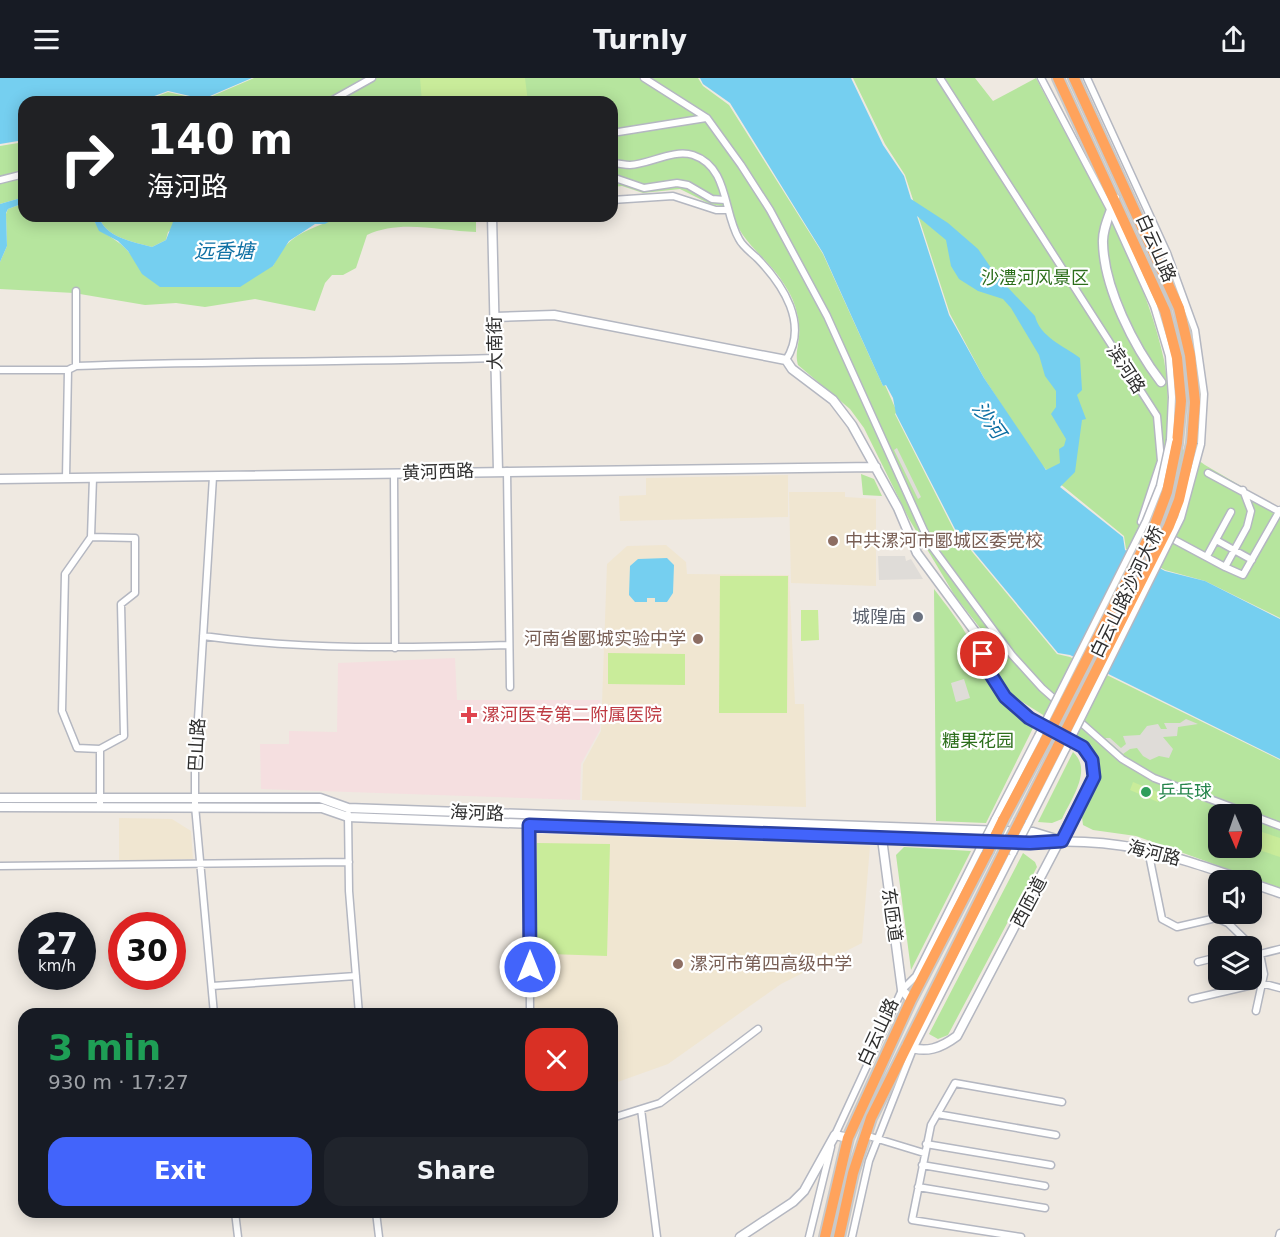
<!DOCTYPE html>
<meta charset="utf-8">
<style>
:root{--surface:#171b24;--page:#20242c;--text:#f1f3f6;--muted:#9ea1a6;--accent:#4264fb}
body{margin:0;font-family:"DejaVu Sans","Noto Sans SC",sans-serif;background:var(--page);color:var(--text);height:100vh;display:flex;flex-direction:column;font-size:22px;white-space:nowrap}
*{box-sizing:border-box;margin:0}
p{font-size:20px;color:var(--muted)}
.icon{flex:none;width:33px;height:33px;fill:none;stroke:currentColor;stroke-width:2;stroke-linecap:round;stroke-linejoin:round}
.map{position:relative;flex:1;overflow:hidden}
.drawer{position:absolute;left:18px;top:930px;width:600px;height:210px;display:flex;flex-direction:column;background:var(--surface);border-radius:18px;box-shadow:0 3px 15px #0003}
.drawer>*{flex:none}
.guide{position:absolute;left:18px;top:18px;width:600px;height:126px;border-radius:18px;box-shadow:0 3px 15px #0003;background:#202124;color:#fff;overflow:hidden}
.needle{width:39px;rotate:178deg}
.buttons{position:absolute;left:1208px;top:726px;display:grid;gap:12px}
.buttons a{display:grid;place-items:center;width:54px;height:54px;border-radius:12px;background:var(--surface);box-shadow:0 3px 15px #0003;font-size:30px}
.speed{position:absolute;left:18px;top:834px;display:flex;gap:12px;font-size:30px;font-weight:700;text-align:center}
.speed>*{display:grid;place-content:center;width:78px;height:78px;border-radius:50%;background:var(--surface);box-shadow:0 3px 15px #0003;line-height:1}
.speed small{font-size:15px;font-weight:400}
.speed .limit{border:9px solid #d22;background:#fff;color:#111}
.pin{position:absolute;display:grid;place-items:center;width:51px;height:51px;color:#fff;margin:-26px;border:3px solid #fff;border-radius:50%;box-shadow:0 2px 6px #0007}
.me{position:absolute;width:66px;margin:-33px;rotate:0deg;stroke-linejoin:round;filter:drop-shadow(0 0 4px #0008)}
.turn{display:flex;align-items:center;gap:21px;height:126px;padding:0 30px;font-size:27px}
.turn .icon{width:78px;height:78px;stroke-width:2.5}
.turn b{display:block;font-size:42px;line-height:51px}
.round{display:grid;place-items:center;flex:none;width:63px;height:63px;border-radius:18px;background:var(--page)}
.overview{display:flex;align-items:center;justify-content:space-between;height:102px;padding:0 30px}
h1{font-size:36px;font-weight:700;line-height:45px;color:#1e9e55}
.button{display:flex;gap:12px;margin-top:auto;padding:12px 30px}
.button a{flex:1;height:69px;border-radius:18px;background:var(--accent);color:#fff;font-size:24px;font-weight:700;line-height:69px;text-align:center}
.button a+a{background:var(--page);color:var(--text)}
header{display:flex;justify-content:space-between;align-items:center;height:78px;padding:0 30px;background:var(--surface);font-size:27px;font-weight:700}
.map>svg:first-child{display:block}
</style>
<header><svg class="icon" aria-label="menu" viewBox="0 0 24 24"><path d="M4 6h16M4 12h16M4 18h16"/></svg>Turnly<svg class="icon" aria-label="share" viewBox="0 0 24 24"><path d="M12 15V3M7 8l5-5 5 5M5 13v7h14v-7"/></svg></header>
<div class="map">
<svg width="1280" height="1159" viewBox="0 0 1280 1159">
<rect width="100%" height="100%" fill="#efe9e1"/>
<path fill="#f0e6d1" d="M788,397V439L620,443L619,418L646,417V400Z
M789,414H845V419L876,421V508L791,505Z
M666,467L686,484L687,496L789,497L795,626H804L806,729L582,722L583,686L601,653L607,486L627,468Z
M119,740L172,741L191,753L193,781L119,783Z
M533,756L870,768L862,865L781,906L668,986L612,1006V936H534Z"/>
<path fill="#f5dfe0" d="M455,580L457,622H600V652L581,686L580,722L261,711L260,666H289V653L337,654L338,585Z"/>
<path fill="#b6e59e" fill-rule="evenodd" d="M254,0H698L703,8L729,27L823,176L883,308L885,307L897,334L895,336L902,350L954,452L1057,576L1070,579L1280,682V810L1136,758L1093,752L1083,747L1082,739C1093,714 1107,693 1091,667L1013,618L999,600L984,555L955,518L909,441L864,350L850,331L798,287C795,276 798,270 799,259C801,241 794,220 784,206C767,178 738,164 731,130L710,126L680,111L643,115L622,108L612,109V24H142L168,14L203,22ZM1218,736H1251V770H1218Z
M853,0H975L993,23L1036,0C1082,88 1143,185 1164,282C1169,308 1168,334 1167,360L1205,387L1280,431V540L1205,503L1165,492L1126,471L1124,458L1059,405L1039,384L984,300L950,236L905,97L885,66Z
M24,64V119L0,126V68Z
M24,125V138H92C98,156 114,158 126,171C136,181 138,194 151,200L273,188C290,152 308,155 339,138H476V154C441,153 400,141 367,157L356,190L343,197H332L325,205L315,233L255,221L205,229L176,225L145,227L74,215L0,211V184L7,168L6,136L8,131Z
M99,138H191L168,154L166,162L152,169C133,164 104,159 99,138Z
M861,396L874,401L882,418L863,417Z
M934,511C946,527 960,544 969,561C991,605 990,621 1033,650L986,745L936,743Z
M1073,674C1093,692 1071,721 1062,741L1052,745L1038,744Z
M904,769L971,773L911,892L896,777Z
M1023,775L1035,784L1037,789L948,957L938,961L929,956Z"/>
<path fill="#c9ec9a" d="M420,0H525L528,24H422Z
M720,498H788L787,635H719Z
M801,532H818L819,562L801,563Z
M608,575L685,576V607L608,606Z
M1133,704L1162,716L1158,724L1130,712Z
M1259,753L1280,760V779L1253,770Z
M537,765L610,766L607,878L550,876V867H535Z"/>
<path fill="#dfdcd8" d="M897,370L921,419L918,421L894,372Z
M878,478H905L906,483L911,481L923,501L879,502Z
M964,601L970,620L956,624L951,605Z
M1186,641L1198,646L1178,649L1177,658L1163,659L1173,671L1169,680L1159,678L1150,682L1143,678L1137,670L1130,671L1123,676L1105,660H1110L1121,670L1126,666L1123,658L1140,657L1147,648L1158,646L1161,651H1167L1164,645H1180Z"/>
<path fill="#75cff0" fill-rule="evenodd" d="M0,0H252L203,21L168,13L138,24H24V62L0,66Z
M700,0H851L883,67L904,98L911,121L948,145L978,171L996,197L1035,238C1040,259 1064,268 1080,280L1082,312L1077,317L1086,341L1082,342L1075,394L1060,409L1123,459L1125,472L1165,493L1205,503L1280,541V681L1070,577L1058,575L955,451L896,336L893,320L886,307L883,308L823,175L730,25L703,6ZM917,138L946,162L951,188L959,201L978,213L1003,221L1011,230L1039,277L1045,298L1056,313V329L1051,336L1066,361L1064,368L1059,371L1060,385L1046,392L984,300L949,237Z
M24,119V125L8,131L6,135L7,168L0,184V126Z
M92,138H99C104,159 133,164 152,169L166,162L173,144L183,143L191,138L198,144L207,138H339L325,146H315L289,163L273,188L240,209H160L142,196L128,173L118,163L99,153Z
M667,480L674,487L673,515L667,524H655V520H647V524H635L629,517L630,488L638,481Z"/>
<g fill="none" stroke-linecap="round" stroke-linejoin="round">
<g stroke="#b4b7c1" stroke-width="9">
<path id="street" d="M644,0L707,40L741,87L770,132L827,238L930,466L1012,577L1042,610L1122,681L1154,700L1250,736
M940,0L1157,338L1161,383L1141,444L1225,489L1247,449L1251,433L1243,412
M1041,0L1111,133L1154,228L1169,278L1172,319L1170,362
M1087,0L1167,175L1195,252L1204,316L1201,366
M329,24L372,0
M612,55L706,40
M612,85C618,85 624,87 630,87C650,86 673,71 693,77C729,89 723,134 739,161C743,169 752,175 758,181C783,207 809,246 786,282
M612,99L644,110L677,105L688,107L712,121L725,122
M0,102L24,96
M612,122L673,118L716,132H727
M76,213V288
M0,292H68
M68,292L76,288C216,283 355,284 495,280
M507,393L510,609
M1208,395L1280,434
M394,396L395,570
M213,399L195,689V728L214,936
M66,400L68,292
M91,459L135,460V515L121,526L124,658L100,671L77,670L62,633L65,496L91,459L93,400
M1216,462L1252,482
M1207,478L1231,434
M1225,489L1243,497L1280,432
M203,558C304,572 406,570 509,567
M100,671V728
M348,736L349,813L359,936
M1251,737L1280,748
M995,741L1038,658
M1029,744L1066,671
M529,747L530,936
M1148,772L1162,841L1177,849L1216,840L1228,845L1260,876L1264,896L1256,933
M0,788L349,784
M1260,876L1280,871
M1198,884L1218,879
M212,908L356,898
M1192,921L1261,905L1280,910
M641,1031L657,1159
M937,1036L1056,1057
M612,1040L660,1025L758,951
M865,1057L924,1075
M834,1059L902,912L916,898L979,772
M926,1066L1051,1087
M922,1087L1045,1108
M918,1109L1045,1130
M235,1134L238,1159
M376,1134L379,1159
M809,1159L831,1069
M852,1159L869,1083L913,971L1013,775
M1021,1159L912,1142L931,1047L955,1005L1062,1024
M1279,1159L1280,1155"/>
</g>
<g stroke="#b4b7c1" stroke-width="11">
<path id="secondary" d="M1115,120C1111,134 1102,151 1103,165C1104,210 1134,269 1161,304
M492,138L498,393
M495,239L554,237L786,282L792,291L833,322L852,347L898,430L917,475L976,555L991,597L1005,619L1029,640L1083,669L1092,682L1093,699L957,958C941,970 926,976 906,968
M0,401L876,389
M0,720H320L348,730L1033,754L1056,761
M0,729L322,730L348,739L1030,765C1115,758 1165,775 1244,802
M881,753L902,912L911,922
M1251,805L1280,815
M740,1159L793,1124L804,1113L835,1057L848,1060"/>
</g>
<g stroke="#c9c9c9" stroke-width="14">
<path id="highway" d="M1058,0L1165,233L1177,280L1181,323L1177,365
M1074,0L1179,230L1190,277L1195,324L1192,365
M1003,742L1045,663
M1020,743L1058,668
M825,1159L848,1060L911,922L988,773
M839,1159L853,1095L871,1040L1004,774"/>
</g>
<use href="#street" stroke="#fff" stroke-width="6"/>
<use href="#secondary" stroke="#fff" stroke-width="8"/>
<use href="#highway" stroke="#ffa35c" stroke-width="10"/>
<g stroke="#b4b7c1" stroke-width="9" stroke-linecap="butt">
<path id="street-bridge" d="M1038,658L1146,443L1160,408L1170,362
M1066,671L1181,440L1201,366
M979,772L995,741
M1013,775L1029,744"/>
</g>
<g stroke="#c9c9c9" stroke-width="14" stroke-linecap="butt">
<path id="highway-bridge" d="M1045,663L1154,449L1167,414L1177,365
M1058,668L1169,448L1179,422L1192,365
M988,773L1003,742
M1004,774L1020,743"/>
</g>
<use href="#street-bridge" stroke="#fff" stroke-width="6"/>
<use href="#highway-bridge" stroke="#ffa35c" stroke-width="10"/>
</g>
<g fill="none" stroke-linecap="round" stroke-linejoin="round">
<g stroke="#2b41a3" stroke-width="15">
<path id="route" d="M530,889L529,747L1030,765L1062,763L1094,699L1092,682L1083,669L1029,640L1005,619L991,597L983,576"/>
</g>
<use href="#route" stroke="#4264fb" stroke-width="10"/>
</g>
<g fill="#8d6e63" stroke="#fff" stroke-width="2">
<circle cx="833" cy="463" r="6"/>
<circle cx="698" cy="561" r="6"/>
<circle cx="678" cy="886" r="6"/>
</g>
<circle fill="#6b7280" stroke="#fff" stroke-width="2" cx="918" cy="539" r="6"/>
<path fill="#e0444e" stroke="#fff" stroke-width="2" d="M466 628h6v6h6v6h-6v6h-6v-6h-6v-6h6z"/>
<circle fill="#2e9e5b" stroke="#fff" stroke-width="2" cx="1146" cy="714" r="6"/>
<g text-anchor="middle" stroke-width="4.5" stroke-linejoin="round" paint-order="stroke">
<g font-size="18" fill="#2e2e2e" stroke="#fff">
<text transform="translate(1156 170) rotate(66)" y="6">白云山路</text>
<text transform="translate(495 265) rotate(-91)" y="6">大南街</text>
<text transform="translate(1126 291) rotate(57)" y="6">滨河路</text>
<text transform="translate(438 394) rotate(-2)" y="6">黄河西路</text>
<text transform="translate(1127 514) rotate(-64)" y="6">白云山路沙河大桥</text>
<text transform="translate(197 667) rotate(-87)" y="6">巴山路</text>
<text transform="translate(477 735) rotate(2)" y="6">海河路</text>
<text transform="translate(1154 775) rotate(14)" y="6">海河路</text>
<text transform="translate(1029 824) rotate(-62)" y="6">西匝道</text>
<text transform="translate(892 837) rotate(82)" y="6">东匝道</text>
<text transform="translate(878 954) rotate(-65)" y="6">白云山路</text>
</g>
<g font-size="18" fill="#2c6e1b" stroke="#fff">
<text x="1035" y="206">沙澧河风景区</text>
<text x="978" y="669">糖果花园</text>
</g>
<g font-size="18" fill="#785e54" stroke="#fff" text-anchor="start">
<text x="845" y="469">中共漯河市郾城区委党校</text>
<text x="686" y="567" text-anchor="end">河南省郾城实验中学</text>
<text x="690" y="892">漯河市第四高级中学</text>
</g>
<g font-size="18" fill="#5b616d" stroke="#fff" text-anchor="end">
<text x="906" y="545">城隍庙</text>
</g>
<g font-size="18" fill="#be3a42" stroke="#fff" text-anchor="start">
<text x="482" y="643">漯河医专第二附属医院</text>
</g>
<g font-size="18" fill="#27864d" stroke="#fff" text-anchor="start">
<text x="1158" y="720">乒乓球</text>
</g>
<g font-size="20" font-style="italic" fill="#0d6fa3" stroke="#fff">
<text x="224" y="180">远香塘</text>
<text transform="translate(989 342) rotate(54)" y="7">沙河</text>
</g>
</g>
</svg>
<div class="buttons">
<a><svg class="needle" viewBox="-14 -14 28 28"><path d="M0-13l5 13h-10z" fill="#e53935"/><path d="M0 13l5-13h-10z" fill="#9ea1a6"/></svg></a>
<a><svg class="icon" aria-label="sound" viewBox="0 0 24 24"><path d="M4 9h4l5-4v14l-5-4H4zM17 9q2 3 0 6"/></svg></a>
<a><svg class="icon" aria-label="layers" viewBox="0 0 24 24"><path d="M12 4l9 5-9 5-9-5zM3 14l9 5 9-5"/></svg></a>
</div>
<div class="speed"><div>27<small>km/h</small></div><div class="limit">30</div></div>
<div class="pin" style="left:983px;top:576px;background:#d93025"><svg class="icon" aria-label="arrive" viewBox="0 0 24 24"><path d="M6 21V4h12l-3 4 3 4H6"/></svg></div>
<svg class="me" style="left:530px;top:889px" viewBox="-20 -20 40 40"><circle r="17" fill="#4264fb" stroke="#fff" stroke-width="3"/><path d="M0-11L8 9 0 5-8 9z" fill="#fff"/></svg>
<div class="guide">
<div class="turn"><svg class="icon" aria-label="right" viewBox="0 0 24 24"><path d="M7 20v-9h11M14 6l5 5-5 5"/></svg><div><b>140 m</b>海河路</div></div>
</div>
<section class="drawer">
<div class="overview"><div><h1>3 min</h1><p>930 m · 17:27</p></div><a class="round" style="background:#d93025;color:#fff"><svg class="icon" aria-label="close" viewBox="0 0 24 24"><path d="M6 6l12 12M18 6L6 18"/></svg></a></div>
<div class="button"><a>Exit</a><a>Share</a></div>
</section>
</div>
